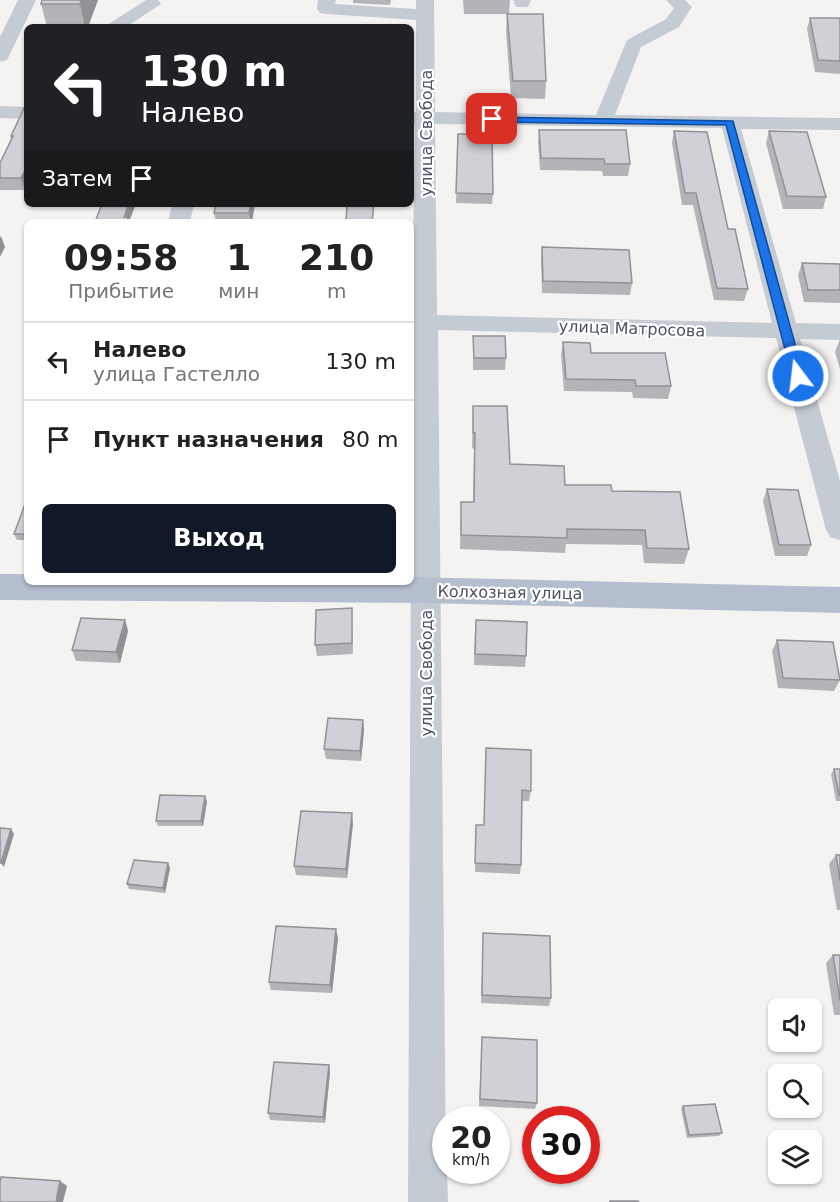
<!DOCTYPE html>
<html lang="ru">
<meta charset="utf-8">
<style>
:root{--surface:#fff;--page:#f2f2f2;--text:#222;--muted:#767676;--line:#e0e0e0;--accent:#111827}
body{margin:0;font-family:"DejaVu Sans",sans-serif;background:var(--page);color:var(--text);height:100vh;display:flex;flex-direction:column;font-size:22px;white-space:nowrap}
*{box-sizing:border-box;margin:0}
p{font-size:20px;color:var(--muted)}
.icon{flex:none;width:33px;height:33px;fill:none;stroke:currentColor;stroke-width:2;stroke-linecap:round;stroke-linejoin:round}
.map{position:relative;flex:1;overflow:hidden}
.sheet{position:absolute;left:24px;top:219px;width:390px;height:366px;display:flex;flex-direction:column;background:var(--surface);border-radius:9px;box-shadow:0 2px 4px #0004}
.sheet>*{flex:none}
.banner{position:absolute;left:24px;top:24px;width:390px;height:183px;border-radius:9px;box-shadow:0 2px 4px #0004;background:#202124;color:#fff;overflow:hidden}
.buttons{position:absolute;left:768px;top:998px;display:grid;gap:12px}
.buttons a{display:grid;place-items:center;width:54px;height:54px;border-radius:9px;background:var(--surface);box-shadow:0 2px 4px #0004;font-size:30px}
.speed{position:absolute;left:432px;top:1106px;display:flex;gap:12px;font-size:30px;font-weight:700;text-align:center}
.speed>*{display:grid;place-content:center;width:78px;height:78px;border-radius:50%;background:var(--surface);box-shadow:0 2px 4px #0004;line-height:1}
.speed small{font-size:15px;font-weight:400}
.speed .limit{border:9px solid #d22;background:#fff;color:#111}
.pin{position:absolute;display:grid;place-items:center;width:51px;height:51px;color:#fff;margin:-26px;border-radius:12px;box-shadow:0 3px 9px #0006}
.me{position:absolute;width:66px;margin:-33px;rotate:345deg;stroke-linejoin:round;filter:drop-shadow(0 0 4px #0008)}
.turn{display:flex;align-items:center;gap:21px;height:126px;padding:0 18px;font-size:27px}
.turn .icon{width:78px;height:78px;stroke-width:2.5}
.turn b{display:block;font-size:42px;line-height:51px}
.then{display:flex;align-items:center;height:57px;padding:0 18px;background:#0003;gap:12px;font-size:22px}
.eta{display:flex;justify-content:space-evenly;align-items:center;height:102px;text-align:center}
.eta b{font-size:36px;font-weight:600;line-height:42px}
.cta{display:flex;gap:12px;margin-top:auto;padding:12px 18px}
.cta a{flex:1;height:69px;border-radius:9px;background:var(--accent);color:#fff;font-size:24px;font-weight:600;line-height:69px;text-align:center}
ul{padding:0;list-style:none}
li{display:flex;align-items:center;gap:18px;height:78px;padding:0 18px;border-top:2px solid var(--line)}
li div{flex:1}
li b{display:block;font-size:22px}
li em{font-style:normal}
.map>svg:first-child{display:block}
</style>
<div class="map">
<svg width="840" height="1202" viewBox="0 0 840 1202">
<rect width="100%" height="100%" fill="#f4f3f2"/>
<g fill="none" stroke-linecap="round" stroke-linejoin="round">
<path fill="#c4cbd3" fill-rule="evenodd" d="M18,0H36L9,56L7,60L0,62V37Z
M146,0H158L161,4L126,27H104Z
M318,0H336L335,4L416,9V0H434L435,112L596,115L627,40L666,19L674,8L666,0H685L692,7L679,27L641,47L615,115L840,118V130L741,129L796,323L840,324V340L800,339L840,481V540L830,537L826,530L776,338L438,330L446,1170H447L448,1202H408L412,322L415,124H411V112H416V20L326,14L320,13L317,9ZM435,124L722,128L772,323L437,315Z
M513,0H531L528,7H516Z
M0,106L27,107V119L0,118Z
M172,204H194L190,222H168Z"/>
<path fill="#b4becf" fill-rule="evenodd" d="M0,574H27V582H411V577L840,587V613L425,603L0,600Z"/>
</g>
<path fill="#b3b4b8" d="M42,0H98L88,27H47L41,4Z
M353,0H391L390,5L353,3Z
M463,0H510L509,14L546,81L545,99L511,98L506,31L507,14H464Z
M810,18H840V74L815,72L807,29Z
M27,102L25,190H0V163L11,139V136Z
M539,130L630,164L628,176H603L602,171L540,170L538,142Z
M674,131L728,229L748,289L744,301L714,300L693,205H682L672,143Z
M769,131L826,197L823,209H783L766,143Z
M458,134L493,194L492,204L456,203Z
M216,204H255L252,222H216L214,213Z
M542,247L632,283L630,295L542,293L541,259Z
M802,263L840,264V303L804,302L798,275Z
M473,336L506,358L505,370H473Z
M840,339V369L835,352Z
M563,342L591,353L671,386L668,399L633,398L632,392L564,391L561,355Z
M473,406L510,464L565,485L612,491L689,549L684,564L644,563L642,545L566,544L565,553L460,549L461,502H473L474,449L472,448Z
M767,489L811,545L807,556H775L763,501Z
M27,504V540H17L14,534Z
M352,608L353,654L317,656L315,645Z
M125,620L128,631L120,663L76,661L72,650Z
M475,631L526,656L525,667L474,665Z
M777,640L840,680L834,691L778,688L772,651Z
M363,720L364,730L361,761L326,759L324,749Z
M486,748L531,791L529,801H522L521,865L520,874L475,872L476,825H484Z
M834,769H840V801H836L831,774Z
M207,801L203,826H158L156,821Z
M353,823L347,878L296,875L294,866Z
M836,855H840V910H837L829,864Z
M168,863L170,868L165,893L129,889L127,884Z
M483,933L551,998L549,1006L481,1003Z
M338,938L332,993L271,990L269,982Z
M833,955H840V1015H834L826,963Z
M482,1037L537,1103L535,1109L479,1106Z
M329,1065L330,1072L325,1123L270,1120L268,1113Z
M683,1106L722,1133L719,1136L687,1138L681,1109Z"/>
<path fill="#929296" d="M81,0H98L88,27H85L80,4Z
M27,166V186L25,190L21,178Z
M129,204H136L129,222H125L124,217Z
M251,204H255L252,222H251L249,213Z
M1,236L5,247L0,257V238Z
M125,620L128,631L120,663L116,652Z
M363,720L364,730L361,761L360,751Z
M205,796L207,801L203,826L201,821Z
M352,813L353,823L347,878L346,869Z
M11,829L14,834L4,867L1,863Z
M168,863L170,868L165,893L163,888Z
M336,929L338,938L332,993L330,985Z
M329,1065L330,1072L325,1123L323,1117Z
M60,1181L67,1186L63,1202H56Z"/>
<path fill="#d0d1d6" stroke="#929296" stroke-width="1.5" d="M42,0H81L80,4H41Z
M507,14H543L546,81H513Z
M810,18H840V61L818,60Z
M27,102V166L21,178H0V163L13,136H11Z
M539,130H626L630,164H605L604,159L541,158Z
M674,131L707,132L728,229H735L748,289L717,288L696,193H685Z
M769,131L807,132L826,197L787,196Z
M458,134H492L493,194L456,193Z
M102,204H129L124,217H128L126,222H95Z
M216,204H251L249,213H214Z
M347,204H374L372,222H346Z
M542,247L629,250L632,283L543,281Z
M802,263L840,264V290H808Z
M473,336H505L506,358H474Z
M563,342L590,343L591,353H665L671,386H636L635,380L566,379Z
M473,406H507L510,464L564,466L565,485H611L612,491L680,492L689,549L647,548L645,530L567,529V538L461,535V502H474L475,433H473Z
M767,489L798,490L811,545H779Z
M25,504H27V534H14Z
M352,608V643L315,645L316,610Z
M81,618L125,620L116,652L72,650Z
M476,620L527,622L526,656L475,654Z
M777,640L833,642L840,680L783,678Z
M328,718L363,720L360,751L324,749Z
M486,748L531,750V791L522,790L521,865L475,863L476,825H484Z
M834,769H840V795H839Z
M160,795L205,796L201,821H156Z
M301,811L352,813L346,869L294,866Z
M0,828L11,829L1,863H0Z
M836,855H840V881Z
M134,860L168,863L163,888L127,884Z
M276,926L336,929L330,985L269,982Z
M483,933L550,936L551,998L482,995Z
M833,955H840V1001Z
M482,1037L537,1040V1103L480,1099Z
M274,1062L329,1065L323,1117L268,1113Z
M715,1104L722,1133L689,1135L683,1106Z
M1,1177L60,1181L56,1202H0V1181Z
M610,1201H638L639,1202H610Z"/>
<path fill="#1a73e8" stroke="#114b97" stroke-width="1.5" d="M489,117L733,121L804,376L802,379H794L792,376L726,125L492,122L488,119Z"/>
<g text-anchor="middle" stroke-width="4.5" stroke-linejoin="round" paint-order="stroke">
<g font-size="16" fill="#4b535f" stroke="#fff">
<text transform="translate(426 133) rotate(-90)" y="6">улица Свобода</text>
<text transform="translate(632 328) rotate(2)" y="6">улица Матросова</text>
<text transform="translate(510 592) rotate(1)" y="6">Колхозная улица</text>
<text transform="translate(426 673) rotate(-90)" y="6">улица Свобода</text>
</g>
</g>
</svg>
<div class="buttons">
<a><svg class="icon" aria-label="sound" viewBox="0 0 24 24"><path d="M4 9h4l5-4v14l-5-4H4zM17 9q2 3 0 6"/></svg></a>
<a><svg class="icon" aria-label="search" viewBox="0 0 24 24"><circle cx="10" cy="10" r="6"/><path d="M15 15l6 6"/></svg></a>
<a><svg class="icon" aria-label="layers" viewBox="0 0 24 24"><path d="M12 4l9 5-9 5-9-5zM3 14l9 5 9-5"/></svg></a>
</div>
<div class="speed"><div>20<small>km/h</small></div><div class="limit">30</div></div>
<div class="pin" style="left:492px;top:119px;background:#d93025"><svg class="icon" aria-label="arrive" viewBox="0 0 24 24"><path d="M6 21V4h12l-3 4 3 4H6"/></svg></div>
<svg class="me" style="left:798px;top:376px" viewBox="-20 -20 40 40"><circle r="17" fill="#1a73e8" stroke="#fff" stroke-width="3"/><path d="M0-11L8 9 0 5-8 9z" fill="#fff"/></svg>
<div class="banner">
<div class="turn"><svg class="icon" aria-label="left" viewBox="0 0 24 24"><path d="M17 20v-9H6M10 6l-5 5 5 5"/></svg><div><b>130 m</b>Налево</div></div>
<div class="then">Затем<svg class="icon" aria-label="arrive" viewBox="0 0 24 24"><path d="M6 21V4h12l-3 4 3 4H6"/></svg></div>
</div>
<section class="sheet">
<div class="eta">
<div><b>09:58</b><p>Прибытие</p></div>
<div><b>1</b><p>мин</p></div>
<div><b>210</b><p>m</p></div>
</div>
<ul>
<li><svg class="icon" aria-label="left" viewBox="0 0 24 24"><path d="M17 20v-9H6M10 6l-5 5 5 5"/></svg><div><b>Налево</b><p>улица Гастелло</p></div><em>130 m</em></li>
<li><svg class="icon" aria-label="arrive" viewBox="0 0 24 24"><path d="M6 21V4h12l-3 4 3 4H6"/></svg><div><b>Пункт назначения</b></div><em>80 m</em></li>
</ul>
<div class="cta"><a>Выход</a></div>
</section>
</div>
